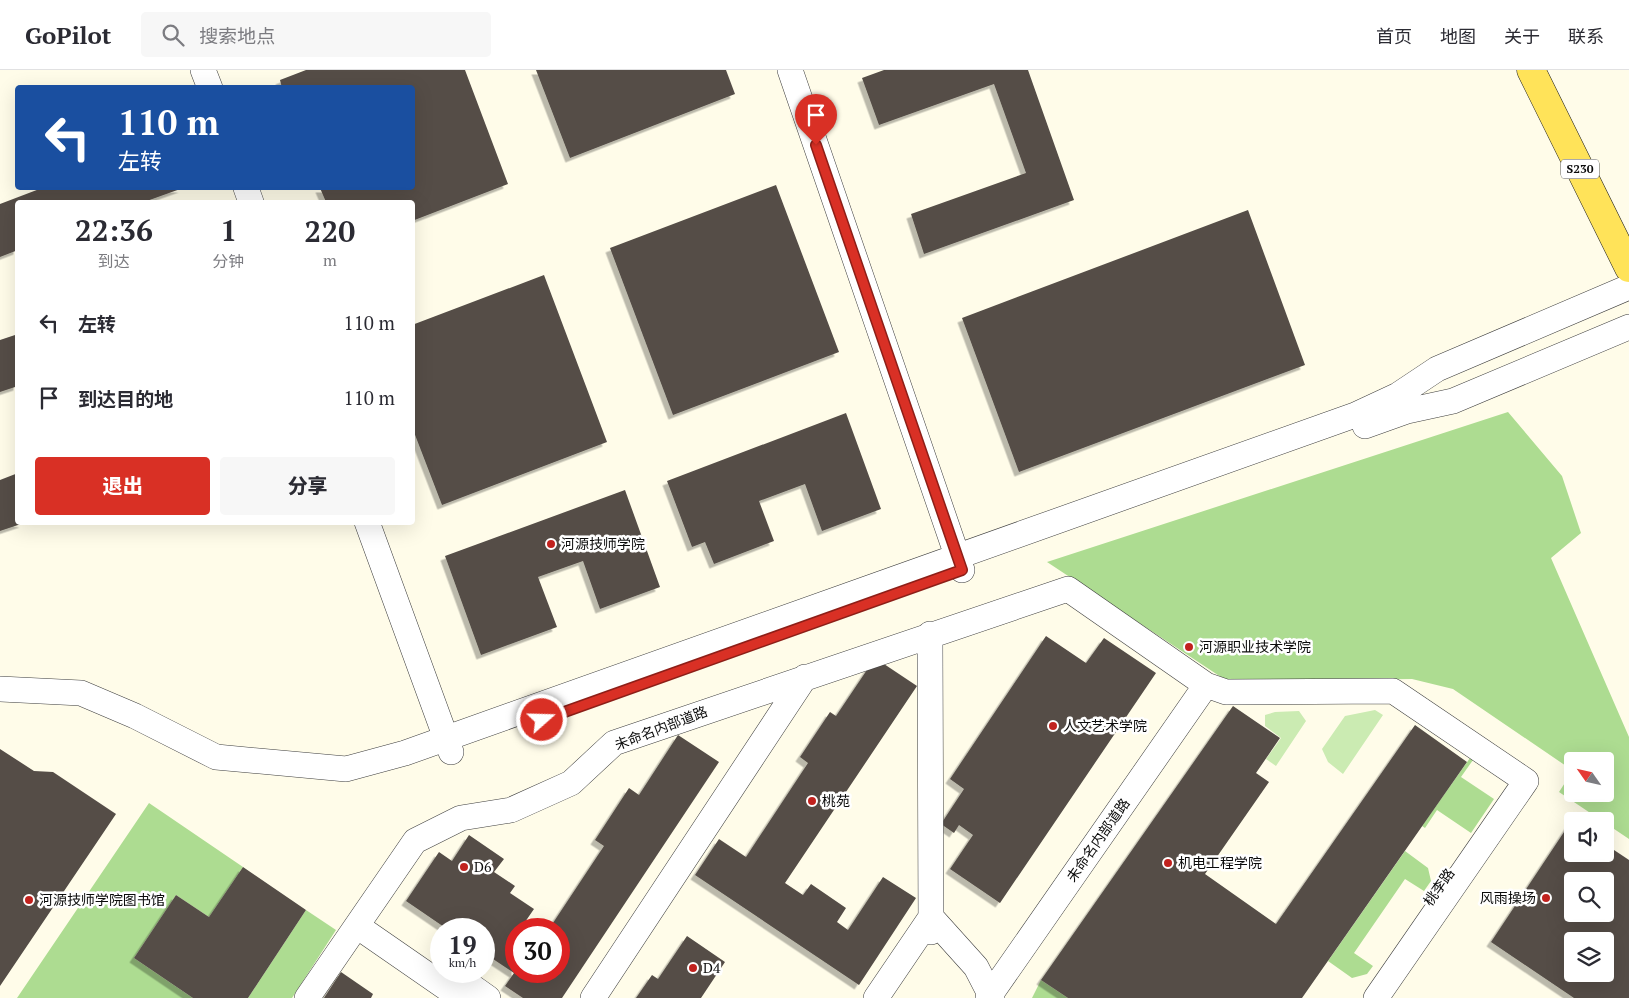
<!DOCTYPE html>
<html lang="zh">
<meta charset="utf-8">
<style>
:root{--surface:#fff;--page:#f7f7f7;--text:#2b2b33;--muted:#7c7c81;--line:#e1e1e2;--accent:#d93025}
body{margin:0;font-family:"PT Serif","Noto Sans SC",serif;background:var(--page);color:var(--text);height:100vh;display:flex;flex-direction:column;font-size:19px;white-space:nowrap}
*{box-sizing:border-box;margin:0}
p{font-size:16px;color:var(--muted)}
.icon{flex:none;width:28px;height:28px;fill:none;stroke:currentColor;stroke-width:2;stroke-linecap:round;stroke-linejoin:round}
.map{position:relative;flex:1;overflow:hidden}
.side{position:absolute;left:15px;top:130px;width:400px;height:325px;display:flex;flex-direction:column;background:var(--surface);border-radius:5px;box-shadow:0 5px 20px #0002}
.side>*{flex:none}
.hud{position:absolute;left:15px;top:15px;width:400px;height:105px;border-radius:5px;box-shadow:0 5px 20px #0002;background:#1a4fa0;color:#fff;overflow:hidden}
.needle{width:32px;rotate:304deg}
.fabs{position:absolute;left:1564px;top:682px;display:grid;gap:10px}
.fabs a{display:grid;place-items:center;width:50px;height:50px;border-radius:5px;background:var(--surface);box-shadow:0 5px 20px #0002;font-size:25px}
.speed{position:absolute;left:430px;top:848px;display:flex;gap:10px;font-size:25px;font-weight:700;text-align:center}
.speed>*{display:grid;place-content:center;width:65px;height:65px;border-radius:50%;background:var(--surface);box-shadow:0 5px 20px #0002;line-height:1}
.speed small{font-size:12px;font-weight:400}
.speed .limit{border:8px solid #d22;background:#fff;color:#111}
.pin{position:absolute;display:grid;place-items:center;width:42px;height:42px;color:#fff;margin:-51px -21px;border-radius:50% 50% 50% 0;rotate:-45deg;box-shadow:0 0 5px #0007}
.pin .icon{rotate:45deg}
.me{position:absolute;width:55px;margin:-28px;rotate:70deg;stroke-linejoin:round;filter:drop-shadow(0 0 4px #0008)}
.turn{display:flex;align-items:center;gap:18px;height:105px;padding:0 20px;font-size:22px}
.turn .icon{width:65px;height:65px;stroke-width:2.5}
.turn b{display:block;font-size:35px;line-height:42px}
.eta{display:flex;justify-content:space-evenly;align-items:center;height:85px;text-align:center}
.eta b{font-size:30px;font-weight:800;line-height:35px}
.primary-button{display:flex;gap:10px;margin-top:auto;padding:10px 20px}
.primary-button a{flex:1;height:58px;border-radius:5px;background:var(--accent);color:#fff;font-size:20px;font-weight:800;line-height:58px;text-align:center}
.primary-button a+a{background:var(--page);color:var(--text)}
ul{padding:0;list-style:none}
li{display:flex;align-items:center;gap:15px;height:75px;padding:0 20px}
li div{flex:1}
li b{display:block;font-size:19px}
li em{font-style:normal}
header{display:flex;align-items:center;gap:30px;box-sizing:border-box;height:70px;padding:0 25px;background:var(--surface);border-bottom:1px solid var(--line)}
header strong{font-size:24px}
nav{display:flex;gap:28px;margin-inline-start:auto;font-size:18px}
.search{width:350px;height:45px;background:var(--page);display:flex;align-items:center;gap:12px;box-sizing:border-box;padding:0 18px;border-radius:5px;color:var(--muted);font-size:19px}
.map>svg:first-child{display:block}
</style>
<header>
<strong>GoPilot</strong>
<div class="search"><svg class="icon" aria-label="search" viewBox="0 0 24 24"><circle cx="10" cy="10" r="6"/><path d="M15 15l6 6"/></svg>搜索地点</div>
<nav><a>首页</a><a>地图</a><a>关于</a><a>联系</a></nav>
</header>
<div class="map">
<svg width="1629" height="928" viewBox="0 0 1629 928">
<defs>
<filter id="shadow"><feDropShadow dx="-4.5" dy="4.5" stdDeviation="0" flood-color="#0004"/></filter>
</defs>
<rect width="100%" height="100%" fill="#fffce9"/>
<path fill="#cbebb2" d="M1375,640L1383,645L1343,704L1328,692L1322,679L1345,646Z
M1299,641L1306,651L1276,696L1266,689L1281,668L1265,656V645L1275,642Z"/>
<path fill="#addc91" d="M1508,342L1562,406L1581,463L1551,488L1629,667V769L1559,722L1572,702V724H1605V691H1572V700L1453,619L1412,609L1227,611L1047,492Z
M1470,688L1473,690L1461,707L1494,729L1471,763L1437,740L1425,758L1422,756Z
M149,733L243,797L209,847L176,825L134,888L193,928H17Z
M1405,781L1428,798L1431,811L1424,821L1405,809L1354,883L1373,896L1367,904L1352,908L1328,891Z
M306,840L336,860L292,928H248Z
M1041,910L1068,928H1032Z"/>
<path fill="#544d47" fill-rule="evenodd" filter="url(#shadow)" d="M306,0H465L508,114L412,151V132H326L320,118H412V18H282L280,10Z
M536,0H726L735,24L570,88Z
M884,0H1028L1074,130L924,184L911,144L1026,103L994,14L879,55L862,8Z
M776,115L839,282L673,345L610,178Z
M42,118H183L144,132H18V180L0,187V134Z
M1248,140L1305,295L1019,402L962,248Z
M544,205L607,372L442,435L412,357V255Z
M18,264V316L0,322V270Z
M846,343L881,439L822,461L805,414L759,431L774,471L714,494L705,472L692,477L667,411Z
M18,403V452L24,453L0,461V410Z
M625,420L660,517L600,539L583,491L538,507L557,557L481,585L445,486Z
M1046,566L1086,593L1104,568L1156,603L1000,833L950,799L973,765L959,755L954,763L941,754L964,719L950,709Z
M875,588L917,616L785,813L803,825L811,814L846,838L837,852L848,860L883,807L916,828L859,915L695,805L719,769L746,787L808,693L800,687L830,642L836,646Z
M1233,636L1280,668L1256,703L1269,712L1205,804L1276,854L1415,655L1467,692L1302,928H1068L1041,910Z
M678,665L719,692L562,928H523L505,916L514,903L484,883V859H447L406,831L439,782L452,791L469,765L504,789L494,802L515,816L510,823L534,839L525,852L535,859H516V901H559V859H549L604,776L595,770L629,718L639,725Z
M0,679L34,701L53,702L116,744L0,916Z
M1572,750V784H1605V774L1629,790V928H1574L1491,872ZM1572,811H1605V844H1572ZM1572,871H1605V904H1572Z
M243,797L306,840L248,928H193L134,888L176,825L209,847Z
M687,866L725,892L701,928H636L652,905L658,909Z
M341,902L373,924L371,928H324Z"/>
<g fill="none" stroke-linecap="round" stroke-linejoin="round">
<g stroke="#3e3e3e" stroke-width="26">
<path id="street" d="M203,0L210,18
M790,0L962,500
M246,118L251,132
M1365,356L1407,341L1453,331L1629,257
M367,452L451,682
M930,564L931,862
M0,619L81,623L135,646L216,687L346,699L405,683L1355,345L1398,325L1437,299L1629,217
M357,856L461,928
M450,901L488,928
M307,928L415,771L461,748L511,740L571,713L614,673L1068,519L1206,615L1226,622L1393,621L1526,711L1376,928
M593,928L805,607
M876,928L931,847L976,897L992,928
M988,928L1206,615"/>
</g>
<g stroke="#1c1c1c" stroke-width="29">
<path id="primary" d="M1531,0L1629,198"/>
</g>
<use href="#street" stroke="#fff" stroke-width="25"/>
<use href="#primary" stroke="#ffe359" stroke-width="28"/>
</g>
<g fill="none" stroke-linecap="round" stroke-linejoin="round">
<g stroke="#8d1f18" stroke-width="12">
<path id="route" d="M542,650L962,500L816,75"/>
</g>
<use href="#route" stroke="#d93025" stroke-width="9"/>
</g>
<g fill="#c1221e" stroke="#fff" stroke-width="2">
<circle cx="551" cy="474" r="5"/>
<circle cx="1189" cy="577" r="5"/>
<circle cx="1053" cy="656" r="5"/>
<circle cx="812" cy="731" r="5"/>
<circle cx="1168" cy="793" r="5"/>
<circle cx="464" cy="797" r="5"/>
<circle cx="1546" cy="828" r="5"/>
<circle cx="29" cy="830" r="5"/>
<circle cx="693" cy="898" r="5"/>
</g>
<g text-anchor="middle" stroke-width="5" stroke-linejoin="round" paint-order="stroke">
<rect fill="#fff" stroke="#545454" stroke-width="1" x="1561" y="89.5" width="38" height="19" rx="4"/>
<g font-size="12" font-weight="bold" fill="#0b0b0b">
<text x="1580" y="103">S230</text>
</g>
<g font-size="14" fill="#0b0b0b" stroke="#fff" text-anchor="start">
<text x="561" y="479">河源技师学院</text>
<text x="1199" y="582">河源职业技术学院</text>
<text x="1063" y="661">人文艺术学院</text>
<text x="822" y="736">桃苑</text>
<text x="1178" y="798">机电工程学院</text>
<text x="474" y="802">D6</text>
<text x="1536" y="833" text-anchor="end">风雨操场</text>
<text x="39" y="835">河源技师学院图书馆</text>
<text x="703" y="903">D4</text>
</g>
<g font-size="14" fill="#0b0b0b" stroke="#fff">
<text transform="translate(661 658) rotate(-21)" y="5">未命名内部道路</text>
<text transform="translate(1098 770) rotate(-55)" y="5">未命名内部道路</text>
<text transform="translate(1439 817) rotate(-55)" y="5">桃李路</text>
</g>
</g>
</svg>
<div class="fabs">
<a><svg class="needle" viewBox="-14 -14 28 28"><path d="M0-13l5 13h-10z" fill="#e53935"/><path d="M0 13l5-13h-10z" fill="#7c7c81"/></svg></a>
<a><svg class="icon" aria-label="sound" viewBox="0 0 24 24"><path d="M4 9h4l5-4v14l-5-4H4zM17 9q2 3 0 6"/></svg></a>
<a><svg class="icon" aria-label="search" viewBox="0 0 24 24"><circle cx="10" cy="10" r="6"/><path d="M15 15l6 6"/></svg></a>
<a><svg class="icon" aria-label="layers" viewBox="0 0 24 24"><path d="M12 4l9 5-9 5-9-5zM3 14l9 5 9-5"/></svg></a>
</div>
<div class="speed"><div>19<small>km/h</small></div><div class="limit">30</div></div>
<div class="pin" style="left:816px;top:75px;background:#d93025"><svg class="icon" aria-label="arrive" viewBox="0 0 24 24"><path d="M6 21V4h12l-3 4 3 4H6"/></svg></div>
<svg class="me" style="left:542px;top:650px" viewBox="-20 -20 40 40"><circle r="17" fill="#d93025" stroke="#fff" stroke-width="3"/><path d="M0-11L8 9 0 5-8 9z" fill="#fff"/></svg>
<div class="hud">
<div class="turn"><svg class="icon" aria-label="left" viewBox="0 0 24 24"><path d="M17 20v-9H6M10 6l-5 5 5 5"/></svg><div><b>110 m</b>左转</div></div>
</div>
<section class="side">
<div class="eta">
<div><b>22:36</b><p>到达</p></div>
<div><b>1</b><p>分钟</p></div>
<div><b>220</b><p>m</p></div>
</div>
<ul>
<li><svg class="icon" aria-label="left" viewBox="0 0 24 24"><path d="M17 20v-9H6M10 6l-5 5 5 5"/></svg><div><b>左转</b></div><em>110 m</em></li>
<li><svg class="icon" aria-label="arrive" viewBox="0 0 24 24"><path d="M6 21V4h12l-3 4 3 4H6"/></svg><div><b>到达目的地</b></div><em>110 m</em></li>
</ul>
<div class="primary-button"><a>退出</a><a>分享</a></div>
</section>
</div>
